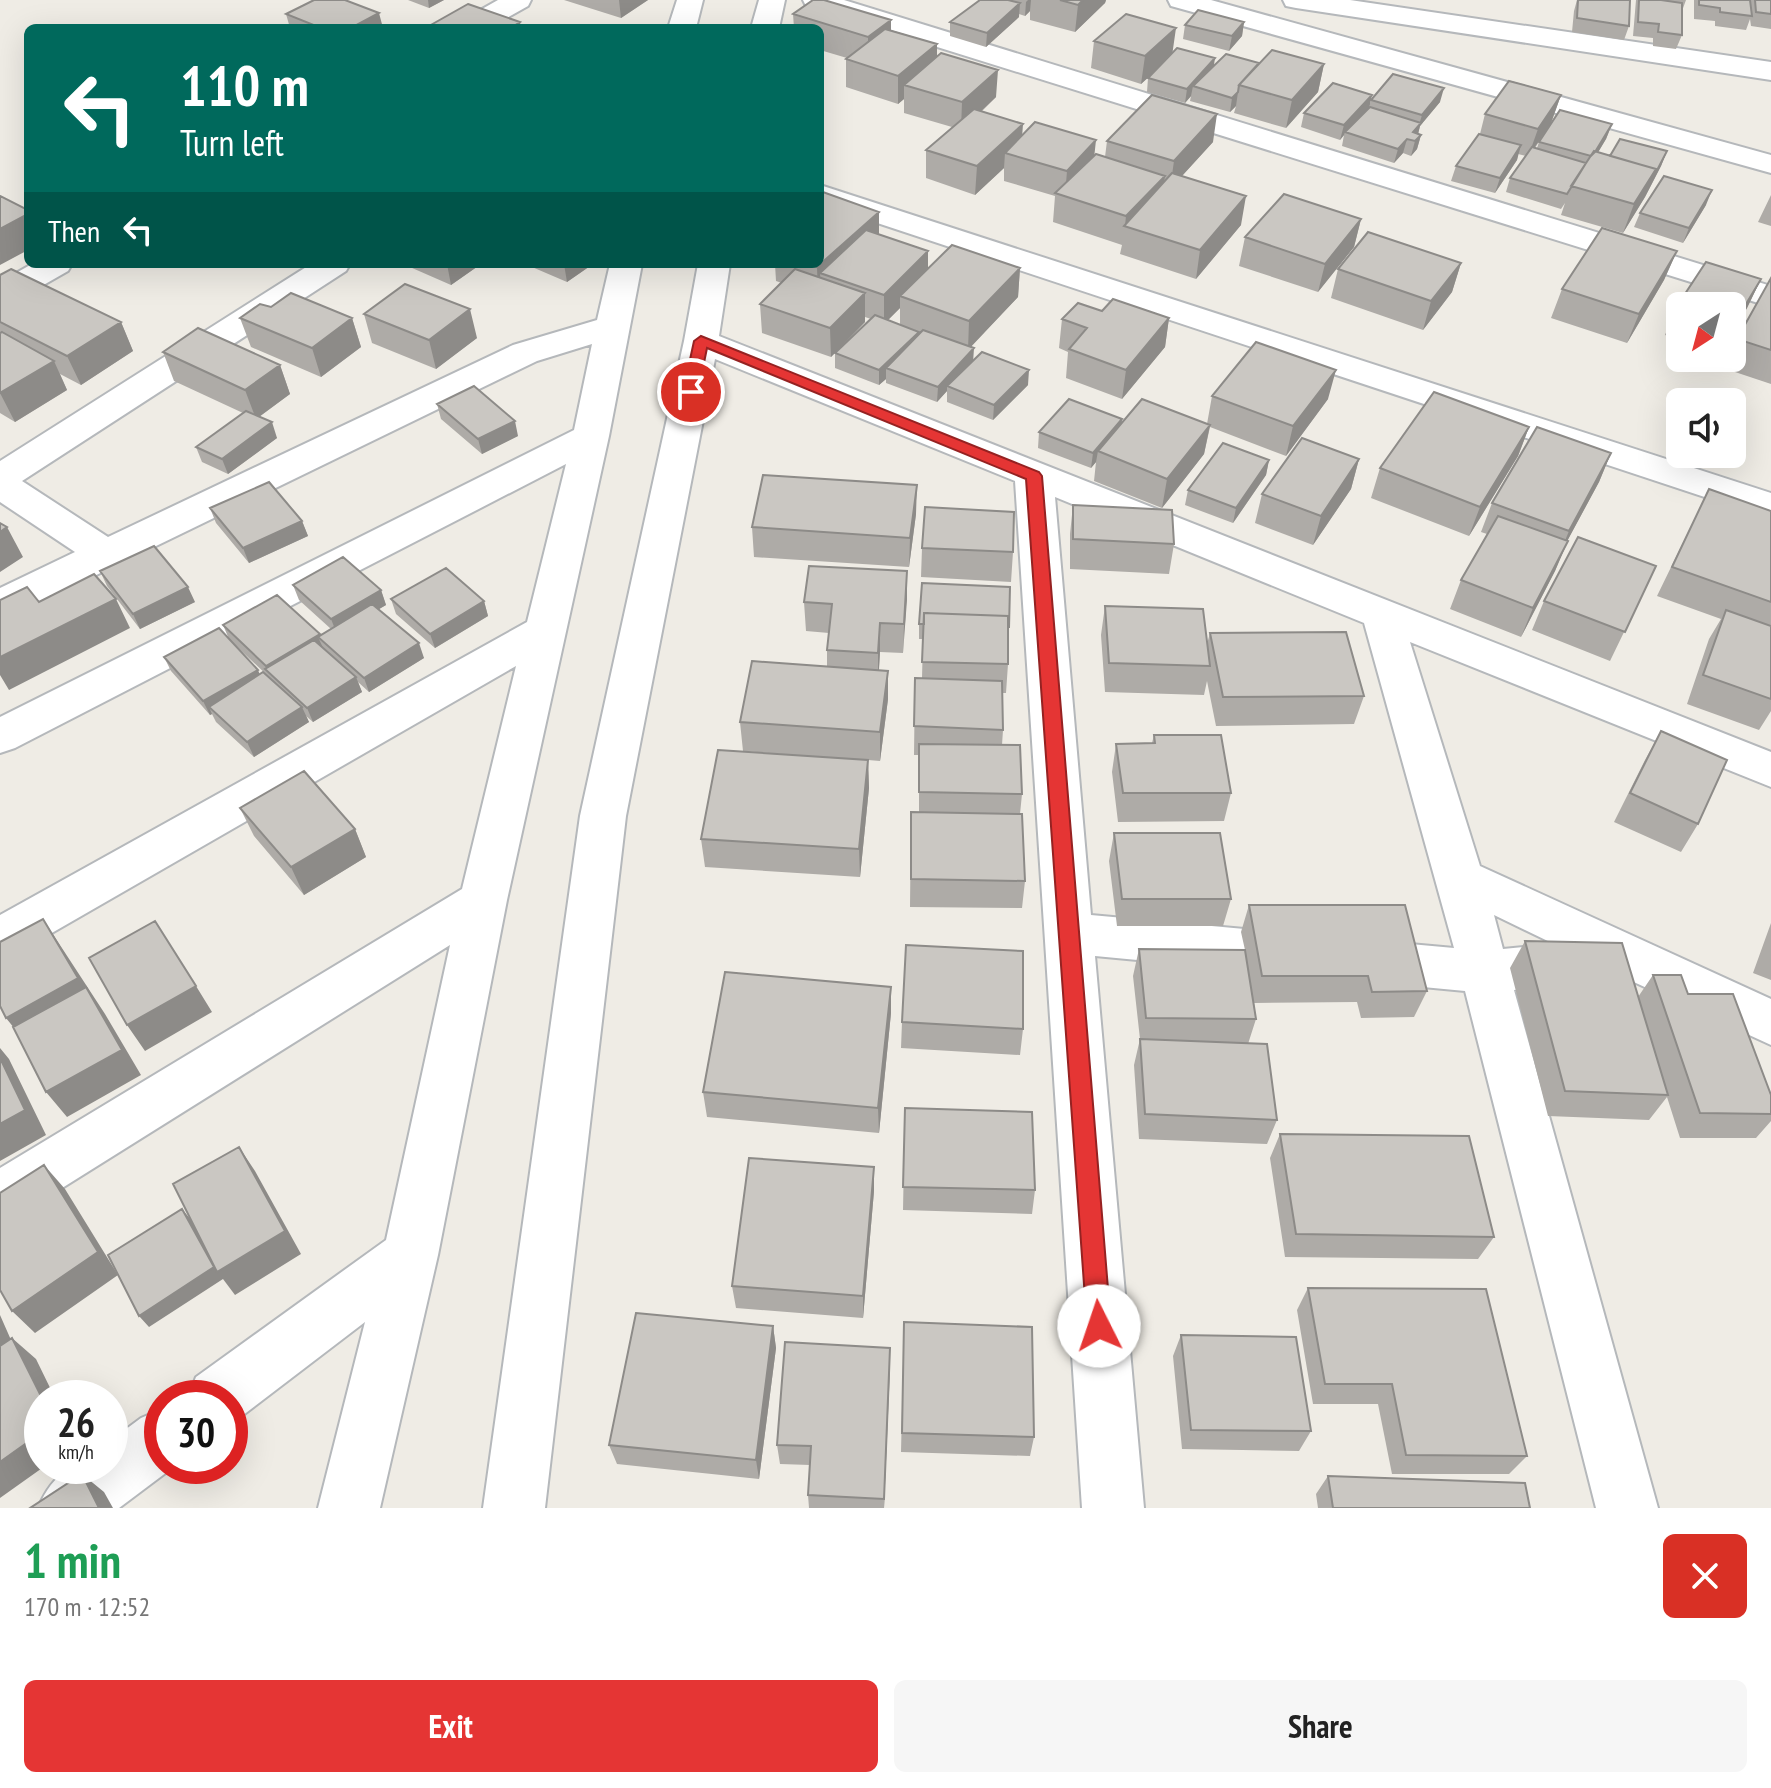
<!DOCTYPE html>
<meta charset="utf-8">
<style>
:root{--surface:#fff;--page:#f6f6f6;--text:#222;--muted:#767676;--accent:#e53534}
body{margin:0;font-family:"PT Sans Narrow",sans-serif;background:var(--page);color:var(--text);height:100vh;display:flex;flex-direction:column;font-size:30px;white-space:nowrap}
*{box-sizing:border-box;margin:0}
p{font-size:26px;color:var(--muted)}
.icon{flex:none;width:44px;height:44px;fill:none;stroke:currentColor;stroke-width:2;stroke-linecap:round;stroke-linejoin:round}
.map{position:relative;height:1508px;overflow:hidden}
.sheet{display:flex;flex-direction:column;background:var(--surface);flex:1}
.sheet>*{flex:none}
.guide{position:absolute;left:24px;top:24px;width:800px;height:244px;border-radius:12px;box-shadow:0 8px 32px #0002;background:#00695c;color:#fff;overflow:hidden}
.needle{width:52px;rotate:216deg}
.tools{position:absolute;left:1666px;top:292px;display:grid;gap:16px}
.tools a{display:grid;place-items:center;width:80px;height:80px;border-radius:12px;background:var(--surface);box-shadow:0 8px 32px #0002;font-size:40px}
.speed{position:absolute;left:24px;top:1380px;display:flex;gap:16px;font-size:40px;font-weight:700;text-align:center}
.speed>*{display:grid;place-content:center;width:104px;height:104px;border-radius:50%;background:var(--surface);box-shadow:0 8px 32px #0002;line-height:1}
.speed small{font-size:20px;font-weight:400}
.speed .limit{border:12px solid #d22;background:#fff;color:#111}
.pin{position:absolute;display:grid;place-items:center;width:68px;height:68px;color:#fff;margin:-34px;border:4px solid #fff;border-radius:50%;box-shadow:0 2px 8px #0007}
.me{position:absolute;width:88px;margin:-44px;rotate:356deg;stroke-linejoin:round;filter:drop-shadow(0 0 6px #0008)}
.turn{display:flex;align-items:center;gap:28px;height:168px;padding:0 24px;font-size:36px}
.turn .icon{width:104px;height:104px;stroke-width:2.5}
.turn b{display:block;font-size:56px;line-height:68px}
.then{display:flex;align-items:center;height:76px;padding:0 24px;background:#0003;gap:16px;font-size:30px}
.round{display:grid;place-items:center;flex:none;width:84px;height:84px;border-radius:12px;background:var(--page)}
.overview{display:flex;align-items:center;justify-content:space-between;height:136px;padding:0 24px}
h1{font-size:48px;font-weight:700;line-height:60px;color:#1e9e55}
.action{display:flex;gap:16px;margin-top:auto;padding:16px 24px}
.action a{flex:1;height:92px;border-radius:12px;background:var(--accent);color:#fff;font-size:32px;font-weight:700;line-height:92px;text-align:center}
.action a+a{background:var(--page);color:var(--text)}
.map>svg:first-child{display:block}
</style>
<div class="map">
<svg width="1771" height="1508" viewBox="0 0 1771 1508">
<rect width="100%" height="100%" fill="#efece5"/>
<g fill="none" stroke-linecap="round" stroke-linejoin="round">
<g stroke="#b5b8bb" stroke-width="4">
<path id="minor" d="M498,0H531L528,6L489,28H455L459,22Z
M677,0H703L696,28H668Z
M759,0H785L779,28H751Z
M803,0H844L1771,286V307L806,6Z
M1168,0H1211L1771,155V173L1171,6Z
M1283,0H1350L1771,62V80L1296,8L1286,6Z
M820,185L1771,493V519L820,204Z
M32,264H72L68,271L12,303L0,306V282Z
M311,264H350L346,271L22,481L108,537L513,345L597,320L610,264H642L609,436L507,900L438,1255L380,1508H318L365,1322L238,1419L230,1422V1398H188L196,1377L386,1240L450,945L19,1215L0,1222V1168L462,889L516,666L17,953L0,959V915L527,622L566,464L15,748L0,753V717L574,430L592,344L537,361L14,615L0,619V588L75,552L0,502V461Z
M698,264H730L719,336L1771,752V787L1410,642L1480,866L1771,999V1045L1625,978L1514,990L1658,1508H1596L1465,991L1095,956L1144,1508H1082L1015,481L715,359L626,816L545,1508H483L580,816L684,341ZM1055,497L1364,623L1454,948L1091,915ZM1494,915L1554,944L1503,949Z
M162,1409V1466H175L119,1508H38C55,1469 71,1466 110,1466V1441L141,1418Z"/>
</g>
<use href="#minor" fill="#fff" fill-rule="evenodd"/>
</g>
<path fill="#aeaba7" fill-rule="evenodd" d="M408,0H444L429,8Z
M564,0H648L621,18Z
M980,0H1106L1105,3L1075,32L1030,20V11L1025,16L1019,14V17L986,47L950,36V22Z
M1577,0H1630L1629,26L1624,40L1572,32L1574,11Z
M1636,0H1686L1682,11V35L1676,49L1653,46V38L1633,36Z
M1694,0H1771V29L1751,26L1750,19L1746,30L1715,26V21L1694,19Z
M286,14L383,28H290Z
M793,14L891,20V30L937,44V57L996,97L982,111L1023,135L1094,155L1105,157L1107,141L1213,142L1182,176L1241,225L1196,279L1120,254L1122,245L1053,222L1055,196L1004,181V168L975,195L926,178V150L952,127L904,113V99L898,104L846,87V59L847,58L820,50V28H794Z
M1244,22L1242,36L1229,51L1183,39L1185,25Z
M1094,41L1172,53L1214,65L1259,63L1324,64L1318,92L1286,128L1234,113L1236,106L1230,112L1190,101L1191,96L1185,103L1147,92L1148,78L1154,72L1141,84L1091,68Z
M1561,95L1551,123L1535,148H1537L1539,142L1612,124L1606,139L1598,152L1610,156L1667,151L1661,166L1645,197L1623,233L1561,215L1565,203L1561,209L1506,192L1510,178L1526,156L1518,154L1517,160L1495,193L1451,181L1456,166L1480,134L1485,114Z
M1371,100L1440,102L1420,126L1418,134L1421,135L1417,149L1411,156L1403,153L1394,163L1342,146L1344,135L1340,140L1301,127L1304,113L1369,108Z
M1771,195V226L1758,222Z
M1706,205L1683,243L1634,227L1640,213Z
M1361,219L1354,247L1318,292L1239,266L1245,237Z
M879,235L928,268H1020L1018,297L970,347L973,361L1028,385L993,420L947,402V391L937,402L886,383V379L879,385L835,368V353L831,357L762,333L760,304L782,283L776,281L775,264H820ZM900,308V325L888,320ZM865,317L871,319L837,350L865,322Z
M1677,251L1664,280L1627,343L1551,318L1562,289Z
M1706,262L1761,279L1747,308L1732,334V306H1680V340L1665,335L1677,306Z
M1461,263L1452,292L1423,330L1331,298L1338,269Z
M403,264H481L451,285Z
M525,264H593L567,282Z
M0,275L121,322L133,351L81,385L60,374L67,390L15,422L0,413Z
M1771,278V384L1723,368L1728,358H1732V350L1737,339Z
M271,307L352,318L361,347L321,377L251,347L240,318Z
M1102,311L1169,318L1165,347L1122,399L1066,378L1068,352L1059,348L1062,319Z
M364,314L477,338L436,369L372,343Z
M163,352L280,365L290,394L259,417L277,438L228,474L202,462L196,447L243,413L174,381Z
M1212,396L1328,399L1286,456L1210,427L1204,454L1162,508L1094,481L1096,462L1091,468L1038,448L1039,432L1122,419V423L1207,424Z
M437,404L518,436L482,454L441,419Z
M1529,427L1518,456L1469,536L1371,498L1380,468Z
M1611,453L1599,482L1567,541L1555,571L1521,637L1450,609L1461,580L1487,534L1481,532L1492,503Z
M1359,459L1351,489L1313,545L1255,523L1262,494Z
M1269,460L1266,475L1233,523L1185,505L1188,490Z
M1709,489L1771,511V711L1759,730L1687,704L1709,639L1721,619L1657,596Z
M1073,505L1174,544L1169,574L1070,569V534Z
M210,508L302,521L308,536L249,563L216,523Z
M916,514L909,567L754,557L752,527Z
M922,548L1013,552L1011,582L921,577Z
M1656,566L1610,661L1532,630L1544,601Z
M100,571L195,602L140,629L107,586Z
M907,571L903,653L880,652L879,670L888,671V699L880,761L868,760L869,788L860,877L705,867L701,839L834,758L743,751L740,722L827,666V650L829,633L806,631L804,602Z
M293,585L381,590L386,605L379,609L424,658L369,692L358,682L362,692L313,722L306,716L309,722L254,757L216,722L212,714L210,715L171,671L164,657L229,639L223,625L320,634L321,635L331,629L299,600ZM234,644L268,676L260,675Z
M391,599L484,601L488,616L435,648L396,614Z
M1105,606L1207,644L1210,633L1364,696L1354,724L1216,726L1207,681L1204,695L1105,692L1101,635Z
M919,624L1009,628L1008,664L1006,693H1002L1003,730L1002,745L1022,794L1020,814L1025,881L1022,908L910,907L911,812H919V755H914L915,678H922L923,639H919Z
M1661,731L1698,824L1681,852L1614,822L1645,760Z
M1154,735L1231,793L1224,821L1118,822L1112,772L1116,744L1152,743Z
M240,808L355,829L366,857L304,895L254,836Z
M1114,833L1231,899L1223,926H1117L1109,861Z
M1249,905L1427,991L1414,1017L1361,1018L1357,1002L1254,1003L1256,1019L1248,1044L1277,1120L1267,1144L1139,1139L1134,1065L1140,1039L1133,976L1139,949L1245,950L1241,932Z
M1771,923V980L1753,973Z
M1525,941L1638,997L1653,975L1688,994L1771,1095V1121L1756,1138H1680L1667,1097L1649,1120L1548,1116L1510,968Z
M891,1013L879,1133L707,1117L703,1092Z
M902,1022L1023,1029L1020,1055L901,1048Z
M905,1108L1035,1190L1032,1214L903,1210Z
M1280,1134L1494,1237L1478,1259L1285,1257L1270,1158Z
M874,1191L863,1318L736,1308L732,1286Z
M1308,1288L1527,1456L1509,1474H1392L1378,1404H1313L1297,1310Z
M904,1322L1034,1437L1030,1456L901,1452Z
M773,1326L776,1348L759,1479L617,1464L609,1445Z
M1181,1335L1311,1431L1299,1451L1182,1449L1173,1356Z
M890,1348L884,1508H809L808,1495L810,1465L780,1464L777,1445Z
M1328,1476L1530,1508H1318L1316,1494Z"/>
<path fill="#8d8b88" d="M428,0H444L429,8Z
M619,0H648L621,18Z
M1028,0H1031L1030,11L1025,16L1026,2Z
M1083,0H1106L1105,3L1075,32L1078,5Z
M1020,3L1019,17L986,47L987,33Z
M379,13L383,28H351Z
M891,20V47L868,64V37Z
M520,22L521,28H511Z
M1244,22L1242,36L1229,51L1232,36Z
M1176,28L1172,56L1141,84L1145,56Z
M937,44V72L904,85V99L898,104V76Z
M1215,58L1213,72L1193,86L1191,96L1185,103L1187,89Z
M1324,64L1318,92L1286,128L1292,100Z
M998,70L996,97L961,130L962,102Z
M1444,88L1440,102L1420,126L1417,138L1413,132L1419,125L1422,115Z
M1238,92L1236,106L1230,112L1232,98Z
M1372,95L1369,109L1345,132L1344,135L1340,140L1344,125Z
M1561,95L1551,123L1528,157L1538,129Z
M1217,114L1213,142L1170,189L1174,161Z
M1023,124L1021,152L1005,153L1004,168L975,195L977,166Z
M1612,124L1606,139L1587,171L1592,157Z
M1421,135L1417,149L1411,156L1415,141Z
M1407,139L1403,153L1394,163L1398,149Z
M1096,140L1093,168L1065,196L1067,171Z
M1521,145L1517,160L1495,193L1500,178Z
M1667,151L1661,166L1645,197L1623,233L1634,204Z
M1165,176L1161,204L1125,226L1126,216Z
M1712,190L1706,205L1683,243L1689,228Z
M1246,196L1241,225L1196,279L1200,250Z
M879,212V240L820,273L821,294L818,296L817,267Z
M28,214V250L0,265V229Z
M1361,219L1354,247L1318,292L1325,264Z
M928,251V280L900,296V308L884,324V295Z
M1677,251L1664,280L1627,343L1639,314Z
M1461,263L1452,292L1423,330L1431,301Z
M447,264H481L451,285Z
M564,264H593L567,282Z
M1020,268L1018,297L968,350L969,321Z
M1761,279L1747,308L1732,334V329L1734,324Z
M865,293V322L831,357L830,328Z
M470,309L477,338L436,369L429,340Z
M352,318L361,347L321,377L312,348Z
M1169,318L1165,347L1122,399L1126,370Z
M121,322L133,351L81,385L67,356Z
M919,332L918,347L886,368V379L879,385V370Z
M974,348L973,363L947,386V391L937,402L938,387Z
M54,361L67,390L15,422L0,393Z
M280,365L290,394L256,419L245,390Z
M1029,370L1028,385L993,420L994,405Z
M1336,370L1328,399L1286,456L1293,426Z
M1122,419L1120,434L1098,451L1096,462L1091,468L1093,453Z
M515,421L518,436L482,454L478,439Z
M272,422L277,438L228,474L222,459Z
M1210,425L1204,454L1162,508L1167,479Z
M1529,427L1518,456L1469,536L1480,507Z
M1611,453L1599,482L1557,560L1569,531Z
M1359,459L1351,489L1313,545L1321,516Z
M1269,460L1266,475L1233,523L1236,508Z
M917,485L916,514L909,567L910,538Z
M302,521L308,536L249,563L243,548Z
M7,527L23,557L0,572V532Z
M1568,541L1555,571L1521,637L1533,608Z
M907,571V600L903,653L904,624Z
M188,587L195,602L140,629L133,614Z
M381,590L386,605L337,634L331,619Z
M116,599L130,628L9,690L0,675V657Z
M484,601L488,616L435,648L430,634Z
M880,623V652L878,682V653Z
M320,634L323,641L318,637L324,650L269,673L266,666Z
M419,643L424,658L369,692L364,678Z
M258,670L264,685L209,707L212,714L210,715L203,701Z
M888,671V699L880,761V732Z
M356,677L362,692L313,722L307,708Z
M302,707L309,722L254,757L247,742Z
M868,760L869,788L860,877L859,849Z
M355,829L366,857L304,895L291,867Z
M43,919L105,1014L141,1075L67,1117L46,1092L27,1044L6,1018Z
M196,986L212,1012L145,1051L127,1025Z
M891,987V1013L879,1133L878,1108Z
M0,1048L9,1059L46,1135L0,1161Z
M239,1147L255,1171L301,1254L235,1295L223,1279L149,1327L139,1316L182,1209L192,1221Z
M44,1165L65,1189L118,1275L35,1333L12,1311Z
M874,1167V1191L863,1318V1296Z
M0,1315L11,1340L0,1347Z
M773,1326L776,1348L759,1479L756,1460Z
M12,1338L36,1359L55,1398H42Z
M890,1348V1369L884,1508V1499Z
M42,1432V1466H45L0,1498V1462Z
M82,1474L104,1492L113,1508H99Z"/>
<path fill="#cac7c2" stroke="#8d8b88" stroke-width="2" d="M314,0H345L379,13L351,28H321L286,14Z
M813,0H824L891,20L868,37L793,14Z
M980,0H1008L1020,3L987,33L950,22Z
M1060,0H1083L1078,5Z
M1578,0H1630L1629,26L1577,18Z
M1639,0H1661L1682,3V35L1658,32L1659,24L1638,22Z
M1699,0H1750L1752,16L1720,12V8L1699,5Z
M1755,0H1771V14L1756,12Z
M468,4L520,22L511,28H434L429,26Z
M1198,10L1244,22L1232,36L1185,25Z
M1126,14L1176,28L1145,56L1094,41Z
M885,29L937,44L898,76L846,59Z
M1177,48L1215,58L1187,89L1148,78Z
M1272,50L1324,64L1292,100L1239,85Z
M941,53L998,70L962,102L904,85Z
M1226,54L1259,63L1239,85L1238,92L1232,98L1193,86Z
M1393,74L1444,88L1422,115L1371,100Z
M1509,81L1561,95L1538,129L1485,114Z
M1333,83L1372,95L1344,125L1304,113Z
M1152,95L1217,114L1174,161L1107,141Z
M1370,107L1421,123L1413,132L1421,135L1415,141L1407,139L1398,149L1345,132Z
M974,109L1023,124L977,166L926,150Z
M1560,110L1612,124L1595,152L1591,156L1539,142Z
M1035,122L1096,140L1067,171L1005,153Z
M1479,134L1521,145L1500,178L1456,166Z
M1620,139L1667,151L1653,178L1656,169L1610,156Z
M1532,147L1586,163L1567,194L1510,178Z
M1594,151L1656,169L1634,204L1571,186Z
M1096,154L1165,176L1126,216L1055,193Z
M1172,173L1246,196L1200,250L1124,226Z
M1664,176L1712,190L1689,228L1640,213Z
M820,191L879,212L817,267L808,264H820Z
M1284,194L1361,219L1325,264L1245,237Z
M0,196L28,210V214L0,229Z
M1602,228L1677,251L1639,314L1562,289Z
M866,230L928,251L884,295L820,273Z
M1368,232L1461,263L1431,301L1338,269Z
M952,245L1020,268L969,321L900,296Z
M1706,262L1761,279L1734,324H1732V306H1677Z
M11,269L121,322L67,356L0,322V275Z
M795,269L865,293L830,328L760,304Z
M1771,278V350L1737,339Z
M405,284L470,309L429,340L364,314Z
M291,293L352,318L312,348L240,318L260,304L271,307Z
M1113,299L1169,318L1126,370L1069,349L1087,328L1062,319L1078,303L1102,311Z
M875,315L919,332L879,370L835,353Z
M198,328L280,365L245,390L163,352Z
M923,330L974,348L938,387L886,368Z
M2,332L54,361L0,393V333Z
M1256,342L1336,370L1293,426L1212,396Z
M982,352L1029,370L994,405L947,386Z
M474,386L515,421L478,439L437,404Z
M1434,392L1529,427L1480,507L1380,468Z
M1069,399L1122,419L1093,453L1039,432Z
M1142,399L1210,425L1167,479L1098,451Z
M246,411L272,422L222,459L196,447Z
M1537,427L1611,453L1569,531L1492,503Z
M1302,438L1359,459L1321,516L1262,494Z
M1223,443L1269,460L1236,508L1188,490Z
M763,475L917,485L910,538L752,527Z
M269,482L302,521L243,548L210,508Z
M1709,489L1771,511V602L1672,567Z
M1073,505L1172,510L1174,544L1073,539Z
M925,507L1014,512L1013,552L922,548Z
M1498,516L1568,541L1533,608L1461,580Z
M0,523L7,527L0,532Z
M1578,537L1656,566L1625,632L1544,601Z
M154,546L188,587L133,614L100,571Z
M343,557L381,590L331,619L293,585Z
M809,566L907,571L904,624L880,623L878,653L827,650L832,604L804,602Z
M446,568L484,601L430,634L391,599Z
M94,574L116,599L0,657V600L27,587L39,602Z
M922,583L1010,587L1009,628L1008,616L924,613V624H919Z
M277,595L320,634L266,666L223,625Z
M372,604L419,643L364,678L318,637Z
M1105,606L1203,609L1210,666L1109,663Z
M1726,610L1771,626V699L1703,675Z
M924,613L1008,616V664L922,662Z
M219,628L258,670L203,701L164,657Z
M1346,632L1364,696L1223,697L1210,633Z
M314,640L356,677L307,708L265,669Z
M752,661L888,671L880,732L740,722Z
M263,672L302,707L247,742L209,707Z
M915,678L1002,681L1003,730L914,726Z
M1661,731L1727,760L1698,824L1630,793Z
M1154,735H1221L1231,793H1123L1116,744L1155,743Z
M919,744L1020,745L1022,794L919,792Z
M718,750L868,760L859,849L701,839Z
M304,771L355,829L291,867L240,808Z
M911,812L1022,814L1025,881L911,879Z
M1114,833H1220L1231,899H1122Z
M1249,905H1405L1427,991L1372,992L1368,976H1262Z
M43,919L78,978L6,1018L0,1006V942Z
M155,921L196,986L127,1025L89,958Z
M1525,941L1622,943L1668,1095L1565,1091Z
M906,945L1023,951V1029L902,1022Z
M1139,949L1245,950L1256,1019L1146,1018Z
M725,972L891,987L878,1108L703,1092Z
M1653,975H1681L1688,994H1733L1771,1095V1114L1700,1113Z
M86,987L122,1050L46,1092L13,1027Z
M1140,1039L1267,1044L1277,1120L1145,1114Z
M0,1058L25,1110L0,1124Z
M905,1108L1032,1112L1035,1190L903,1187Z
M1280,1134L1469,1136L1494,1237L1296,1234Z
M239,1147L285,1231L217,1272L173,1184Z
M749,1158L874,1167L863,1296L732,1286Z
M44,1165L98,1252L12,1311L0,1290V1193Z
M182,1209L214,1267L139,1316L108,1255Z
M1308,1288L1486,1289L1527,1456L1406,1455L1392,1384H1325Z
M636,1313L773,1326L756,1460L609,1445Z
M904,1322L1032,1327L1034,1437L902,1433Z
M1181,1335L1296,1337L1311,1431L1191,1430Z
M12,1338L42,1398V1432L0,1462V1346Z
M785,1342L890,1348L884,1499L808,1495L811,1446L777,1445Z
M82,1474L99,1508H30Z
M1328,1476L1525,1483L1530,1508H1333Z"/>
<path fill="#e53534" stroke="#952222" stroke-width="2" d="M701,336L1039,472L1042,476L1111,1326L1107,1335L1099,1338L1091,1335L1087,1326L1026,479L707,348L698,392L696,395H686L683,392L694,341Z"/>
</svg>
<div class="tools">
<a><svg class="needle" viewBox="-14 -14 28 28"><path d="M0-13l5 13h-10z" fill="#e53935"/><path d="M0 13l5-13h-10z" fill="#767676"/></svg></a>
<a><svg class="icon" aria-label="sound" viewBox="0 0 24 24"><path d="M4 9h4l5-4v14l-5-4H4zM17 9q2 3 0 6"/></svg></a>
</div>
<div class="speed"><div>26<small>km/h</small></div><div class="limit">30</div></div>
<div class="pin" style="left:691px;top:392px;background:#d93025"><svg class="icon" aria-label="arrive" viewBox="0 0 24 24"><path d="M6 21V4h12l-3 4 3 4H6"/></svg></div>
<svg class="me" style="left:1099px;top:1326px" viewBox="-20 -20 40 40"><circle r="19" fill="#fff"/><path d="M0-13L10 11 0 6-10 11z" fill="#e53534"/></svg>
<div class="guide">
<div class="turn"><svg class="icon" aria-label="left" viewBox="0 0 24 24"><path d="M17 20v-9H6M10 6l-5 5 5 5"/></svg><div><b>110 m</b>Turn left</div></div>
<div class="then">Then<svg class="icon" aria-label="left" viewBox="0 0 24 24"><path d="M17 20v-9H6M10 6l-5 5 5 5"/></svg></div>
</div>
</div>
<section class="sheet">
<div class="overview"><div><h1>1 min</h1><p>170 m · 12:52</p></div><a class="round" style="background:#d93025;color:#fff"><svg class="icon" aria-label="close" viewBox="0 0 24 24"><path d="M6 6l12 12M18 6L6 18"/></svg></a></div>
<div class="action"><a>Exit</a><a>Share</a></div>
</section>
